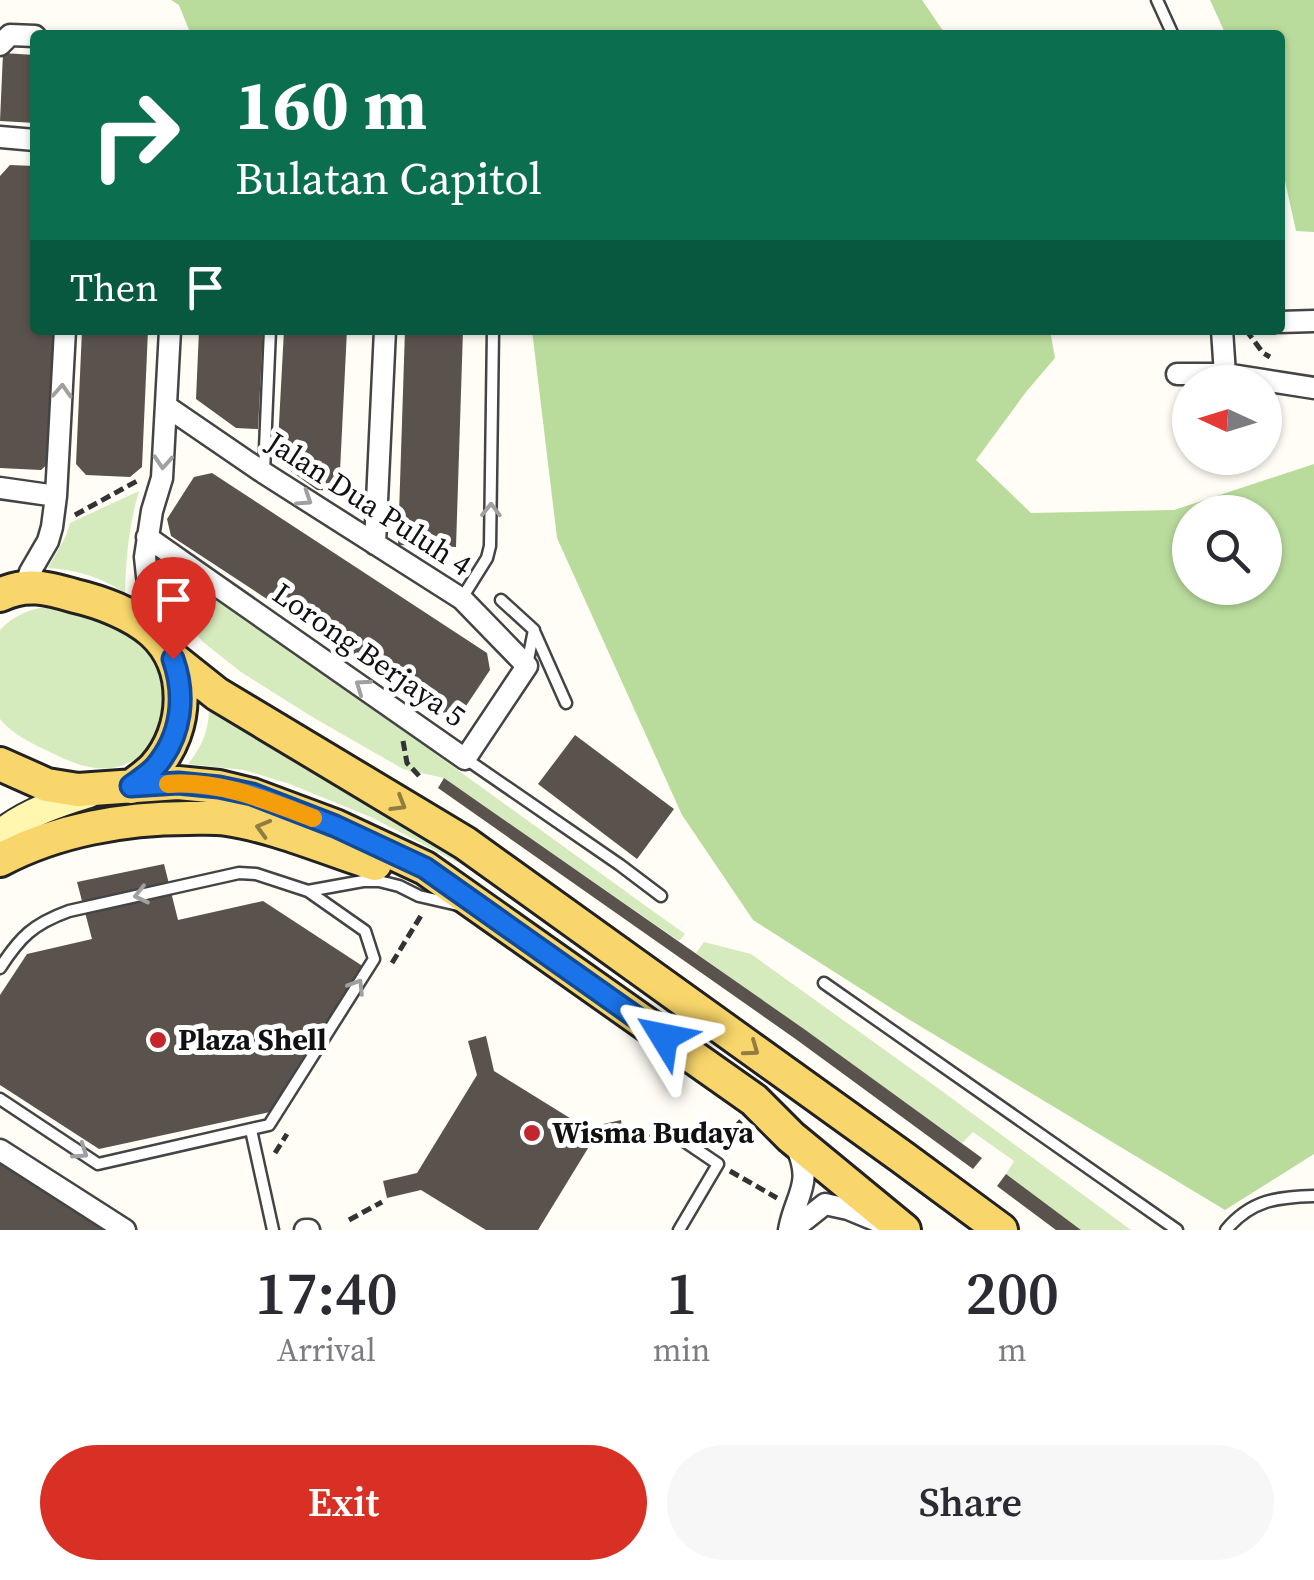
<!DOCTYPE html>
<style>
:root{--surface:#fff;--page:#f7f7f7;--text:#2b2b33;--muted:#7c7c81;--accent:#d93025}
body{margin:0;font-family:"Source Serif 4",serif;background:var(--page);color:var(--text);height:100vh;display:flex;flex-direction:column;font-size:38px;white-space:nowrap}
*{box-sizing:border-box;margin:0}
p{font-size:32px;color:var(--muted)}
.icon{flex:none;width:55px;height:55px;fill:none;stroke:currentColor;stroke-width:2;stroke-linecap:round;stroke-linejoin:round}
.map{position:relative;height:1230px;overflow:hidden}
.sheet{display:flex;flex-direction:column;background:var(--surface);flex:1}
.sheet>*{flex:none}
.top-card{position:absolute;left:30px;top:30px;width:1255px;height:305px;border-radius:10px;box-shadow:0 2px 8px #0004;background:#0b6e4f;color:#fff;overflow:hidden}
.needle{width:65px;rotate:274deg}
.controls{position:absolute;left:1172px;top:365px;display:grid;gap:20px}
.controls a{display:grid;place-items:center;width:110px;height:110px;border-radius:50%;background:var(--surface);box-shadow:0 2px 8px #0004;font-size:50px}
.pin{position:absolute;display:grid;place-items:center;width:85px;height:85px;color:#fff;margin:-102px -42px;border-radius:50% 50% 50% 0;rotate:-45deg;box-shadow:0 0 10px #0007}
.pin .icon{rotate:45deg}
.me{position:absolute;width:110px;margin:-55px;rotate:305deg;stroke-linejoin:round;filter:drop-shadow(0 0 8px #0008)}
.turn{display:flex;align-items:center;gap:35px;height:210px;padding:0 40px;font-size:45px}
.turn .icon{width:130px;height:130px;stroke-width:2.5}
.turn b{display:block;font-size:70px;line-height:85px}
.then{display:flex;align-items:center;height:95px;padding:0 40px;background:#0003;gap:20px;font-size:38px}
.eta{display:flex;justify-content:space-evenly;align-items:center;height:170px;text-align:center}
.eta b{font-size:60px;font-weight:600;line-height:70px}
.primary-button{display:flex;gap:20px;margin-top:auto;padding:20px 40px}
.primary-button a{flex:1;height:115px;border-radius:60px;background:var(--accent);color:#fff;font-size:40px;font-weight:600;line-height:115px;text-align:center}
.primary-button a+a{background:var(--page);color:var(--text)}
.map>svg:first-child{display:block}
</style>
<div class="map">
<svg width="1314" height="1230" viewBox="0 0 1314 1230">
<rect width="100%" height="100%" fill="#fffdf5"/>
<path fill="#d5ebbd" d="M139,491C129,525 126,557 125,593C101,577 77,570 48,568L66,536L70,523Z
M165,568L171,569C346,686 514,812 685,934L679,941L444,778L403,769L309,715L241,672L203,642L175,609L166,590L162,570Z
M54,606C84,613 129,630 150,653C181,687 167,747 126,764C101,775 74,764 52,753C33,744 13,735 0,719V630C15,614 32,608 54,606Z
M209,706L469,858L762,1067L756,1074L463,865L373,818L290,784L244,770L188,764C203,745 209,730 209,706Z
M704,942L751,954L935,1086L1131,1230H1081L1006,1174L1014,1161L973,1132L962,1143L696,953Z"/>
<path fill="#b9dc9c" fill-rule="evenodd" d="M171,0H922L946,35H191L179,5Z
M1210,0H1314V232L1296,231L1280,158V35H1226Z
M532,330H1050L1055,358L1026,392L976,460L1031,513L1174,510L1314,464V1154L1225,1210L905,1017L753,920L682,815L557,538ZM1265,512V588H1190V512Z"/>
<path fill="#5a524d" d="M3,53L35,55V123L0,121Z
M10,165L35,166V330H58L52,460L41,470L0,468V176Z
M82,330H148L142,467L130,477L86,475L76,464Z
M199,330H263L258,429L236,428L196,399Z
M284,330H347L339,491L317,490L277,461Z
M405,330H463L456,547L398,545Z
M212,473L487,653L490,670L462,712L445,716L171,536L167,519L194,477Z
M575,735L674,809L637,859L538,784Z
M444,778L804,1029L982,1158L973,1169L797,1040L438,788Z
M164,864L178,920L263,901L364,967L270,1112L99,1149L0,1085V995L27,954L92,939L77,882Z
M486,1036L494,1071L586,1128L621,1120L624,1138L590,1145L538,1230H486L421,1190L387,1198L383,1181L417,1173L477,1075L468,1041Z
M0,1163L107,1230H0Z
M1006,1174L1081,1230H1056L997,1186Z"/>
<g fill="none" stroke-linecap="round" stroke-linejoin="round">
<g stroke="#444" stroke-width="15">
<path id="lane" d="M1157,0L1173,35
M264,472L270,330
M462,598L487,558L490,546L493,330
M501,600L534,630L527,665
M534,631L566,703
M466,759L620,865L661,896
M308,891L363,881H379L399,886L419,896L458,905
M0,968C20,937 33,924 69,911L239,873L256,874L308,891L365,931L374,959L269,1125L98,1164L0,1099
M824,983L1177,1230
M662,1126L718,1164L679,1230
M251,1130L273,1230
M1226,1230C1251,1200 1277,1197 1314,1196"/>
</g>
<g stroke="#444" stroke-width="25">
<path id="street" d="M0,45L10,35L35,36
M0,137L35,140
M1280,322L1314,321
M1222,330L1225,374L1314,388
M1177,374H1225
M0,488L56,496
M147,537L465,759L527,666L462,599L264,473L166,406
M375,544L385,330
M25,586L30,572L48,541L52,527L56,496L65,330
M153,632L145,557L152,511L162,478L170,330
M0,1150L125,1230
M305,1230H309
M789,1230C795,1195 814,1185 796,1146
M792,1230L825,1204L848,1209L882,1223"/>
</g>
<g stroke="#333" stroke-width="32">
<path id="secondary" d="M0,834C27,813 56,803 89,793"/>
</g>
<g stroke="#222" stroke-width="38">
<path id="primary" d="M0,595C26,582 48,588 75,596C101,602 133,614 153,632C191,667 188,730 155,767C149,774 139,780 131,787
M173,659L217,694L465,843L902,1157L1001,1230
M0,764L47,785L78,790L178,783L219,787L252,795L335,826L425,868L754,1100L791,1137L904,1230
M0,860C56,830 125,818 188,818C201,818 214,817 227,819C275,826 328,849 375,864"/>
</g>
<path stroke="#333" stroke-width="5" stroke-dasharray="10 5" stroke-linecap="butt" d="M1246,330L1263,353L1270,357
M75,515L137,481L138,478
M403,741L407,763L422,779
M392,963L422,914
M629,1144L649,1134
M718,1147L741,1121
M275,1153L287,1134
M730,1171L777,1198
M349,1220L382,1202"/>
<use href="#lane" stroke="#fff" stroke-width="10"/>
<use href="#street" stroke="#fff" stroke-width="20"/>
<use href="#secondary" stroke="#fff6b0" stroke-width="28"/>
<use href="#primary" stroke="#f9d66b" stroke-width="32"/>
</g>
<defs><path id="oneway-chevron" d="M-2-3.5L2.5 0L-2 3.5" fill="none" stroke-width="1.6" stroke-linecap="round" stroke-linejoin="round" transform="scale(2.5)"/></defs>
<g stroke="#a0a0a0">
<use href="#oneway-chevron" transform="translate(62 391) rotate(-87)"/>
<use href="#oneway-chevron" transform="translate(163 462) rotate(94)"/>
<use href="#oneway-chevron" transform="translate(305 499) rotate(33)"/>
<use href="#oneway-chevron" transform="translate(491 510) rotate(-89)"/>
<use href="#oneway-chevron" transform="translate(362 686) rotate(-145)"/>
<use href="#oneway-chevron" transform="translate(141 895) rotate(167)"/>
<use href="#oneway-chevron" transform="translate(357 986) rotate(-58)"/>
<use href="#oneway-chevron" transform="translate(81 1152) rotate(34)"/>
</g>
<g stroke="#917d42">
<use href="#oneway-chevron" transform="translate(399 804) rotate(31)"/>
<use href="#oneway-chevron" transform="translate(263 828) rotate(-164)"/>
<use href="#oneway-chevron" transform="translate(752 1049) rotate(36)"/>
</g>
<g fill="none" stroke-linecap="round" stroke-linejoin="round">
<g stroke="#114b97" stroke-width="25">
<path id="route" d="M173,659C186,695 182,735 156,766C149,774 139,780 131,786L178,783L219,787L252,794L335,826L425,868L664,1037"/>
</g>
<use href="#route" stroke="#1a73e8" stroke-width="18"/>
<path stroke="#f59e0b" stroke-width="18" d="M168,784C219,780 266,800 313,818"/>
</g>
<g fill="#c4262e" stroke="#fff" stroke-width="4">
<circle cx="158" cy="1040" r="10"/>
<circle cx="532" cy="1133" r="10"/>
</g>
<g text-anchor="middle" stroke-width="10" stroke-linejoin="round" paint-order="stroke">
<g font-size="30" fill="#111" stroke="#fff">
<text transform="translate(369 504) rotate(33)" y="10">Jalan Dua Puluh 4</text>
<text transform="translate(369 655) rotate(35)" y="10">Lorong Berjaya 5</text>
</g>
<g font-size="30" font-weight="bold" fill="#111" stroke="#fff" text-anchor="start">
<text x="178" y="1050">Plaza Shell</text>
<text x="552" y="1143">Wisma Budaya</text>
</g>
</g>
</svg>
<div class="controls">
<a><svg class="needle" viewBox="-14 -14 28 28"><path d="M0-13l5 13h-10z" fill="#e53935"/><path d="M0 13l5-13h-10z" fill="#7c7c81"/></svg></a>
<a><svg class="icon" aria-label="search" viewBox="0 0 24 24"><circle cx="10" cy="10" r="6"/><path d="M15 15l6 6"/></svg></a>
</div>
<div class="pin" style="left:173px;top:659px;background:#d93025"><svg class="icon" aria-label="arrive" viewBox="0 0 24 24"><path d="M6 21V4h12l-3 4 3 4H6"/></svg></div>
<svg class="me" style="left:664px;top:1037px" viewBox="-20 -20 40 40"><path d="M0-17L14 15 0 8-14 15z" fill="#1a73e8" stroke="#fff" stroke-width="4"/></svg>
<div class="top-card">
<div class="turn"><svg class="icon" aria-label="right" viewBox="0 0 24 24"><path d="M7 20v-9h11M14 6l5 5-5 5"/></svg><div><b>160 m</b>Bulatan Capitol</div></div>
<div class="then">Then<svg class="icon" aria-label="arrive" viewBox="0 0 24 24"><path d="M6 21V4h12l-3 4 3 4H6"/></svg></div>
</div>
</div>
<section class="sheet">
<div class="eta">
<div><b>17:40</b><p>Arrival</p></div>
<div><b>1</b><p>min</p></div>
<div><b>200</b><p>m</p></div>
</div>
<div class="primary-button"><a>Exit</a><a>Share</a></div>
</section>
